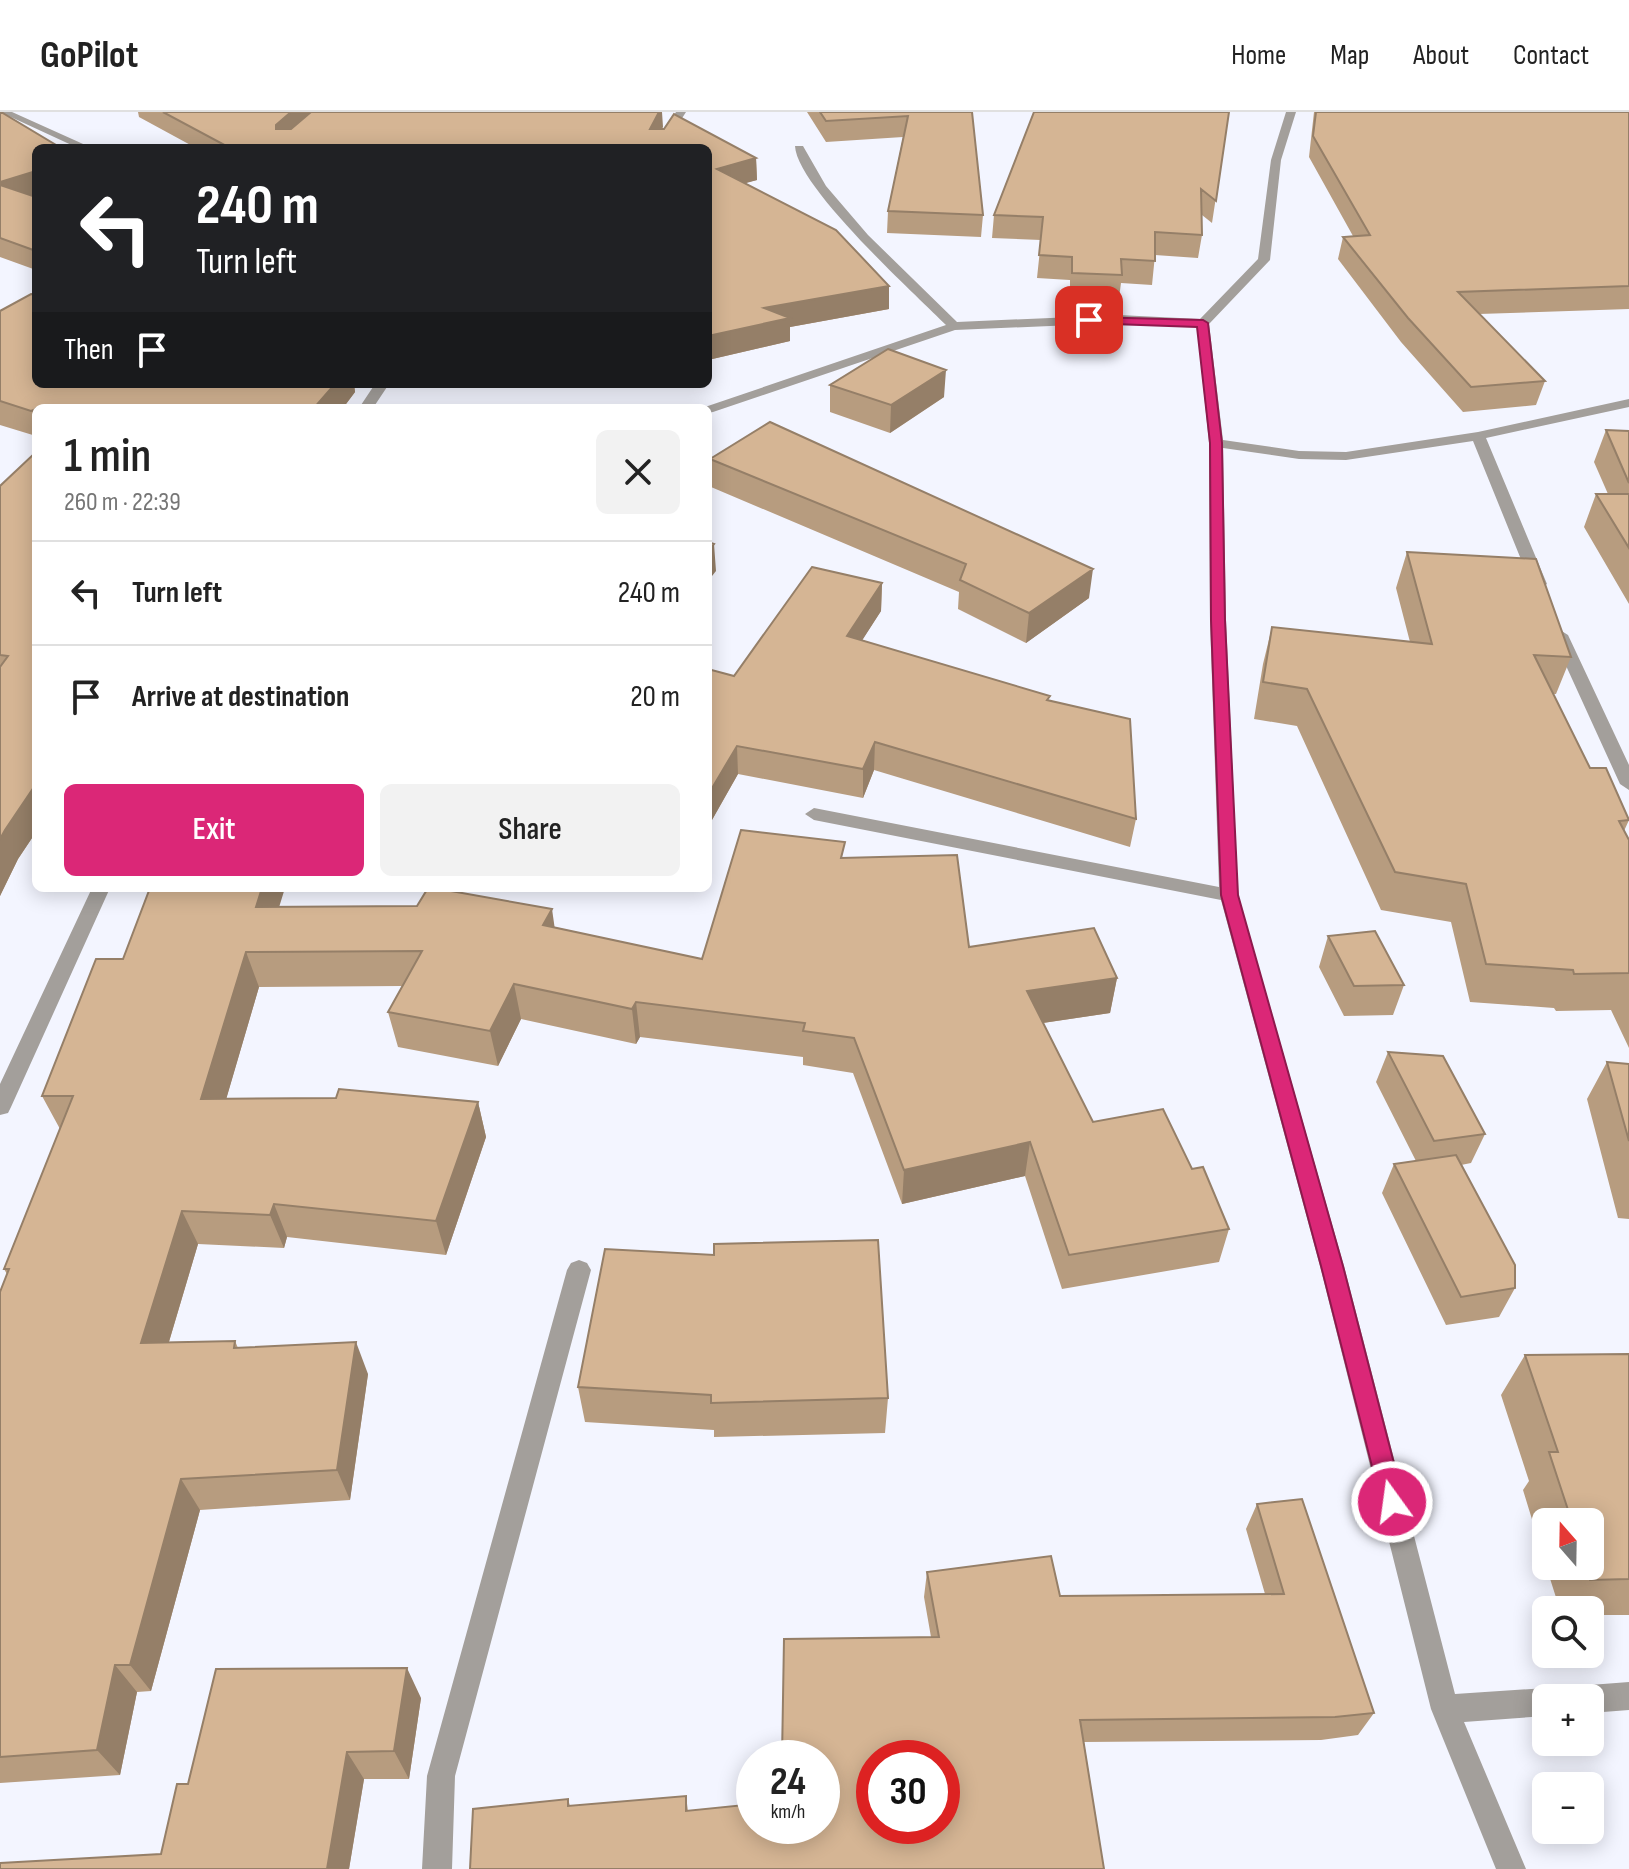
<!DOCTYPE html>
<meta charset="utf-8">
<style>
:root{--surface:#fff;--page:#f2f2f2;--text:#222;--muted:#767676;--line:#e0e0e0;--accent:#db2777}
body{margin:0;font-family:"Sofia Sans Condensed",sans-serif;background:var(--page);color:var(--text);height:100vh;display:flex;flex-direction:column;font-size:30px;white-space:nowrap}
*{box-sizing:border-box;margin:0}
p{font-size:26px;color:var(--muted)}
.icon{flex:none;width:44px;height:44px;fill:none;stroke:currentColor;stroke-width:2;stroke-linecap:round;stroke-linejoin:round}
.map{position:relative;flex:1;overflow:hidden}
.panel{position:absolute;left:32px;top:292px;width:680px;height:488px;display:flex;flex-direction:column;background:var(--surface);border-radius:12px;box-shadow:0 4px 20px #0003}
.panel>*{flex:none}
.top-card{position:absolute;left:32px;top:32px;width:680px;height:244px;border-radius:12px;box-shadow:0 4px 20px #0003;background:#202124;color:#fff;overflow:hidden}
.needle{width:52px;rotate:340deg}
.tools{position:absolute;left:1532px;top:1396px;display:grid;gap:16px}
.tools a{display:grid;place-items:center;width:72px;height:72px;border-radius:12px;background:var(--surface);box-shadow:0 4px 20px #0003;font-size:40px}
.speed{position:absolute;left:736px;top:1628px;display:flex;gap:16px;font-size:40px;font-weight:700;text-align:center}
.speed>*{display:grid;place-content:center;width:104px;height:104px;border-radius:50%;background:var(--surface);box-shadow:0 4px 20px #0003;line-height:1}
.speed small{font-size:20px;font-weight:400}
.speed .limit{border:12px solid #d22;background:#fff;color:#111}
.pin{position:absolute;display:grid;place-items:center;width:68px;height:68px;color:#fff;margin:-34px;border-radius:16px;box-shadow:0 4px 12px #0006}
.me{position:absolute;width:88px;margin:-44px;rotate:346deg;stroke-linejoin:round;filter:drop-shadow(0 0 6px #0008)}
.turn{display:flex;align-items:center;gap:28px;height:168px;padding:0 32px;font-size:36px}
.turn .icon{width:104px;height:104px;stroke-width:2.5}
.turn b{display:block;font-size:56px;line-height:68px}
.then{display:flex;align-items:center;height:76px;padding:0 32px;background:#0003;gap:16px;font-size:30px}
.round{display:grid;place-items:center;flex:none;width:84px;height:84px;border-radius:12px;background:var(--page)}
.summary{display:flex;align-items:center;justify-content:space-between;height:136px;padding:0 32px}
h1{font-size:48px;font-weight:600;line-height:60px}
.action{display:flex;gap:16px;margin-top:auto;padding:16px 32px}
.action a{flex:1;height:92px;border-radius:12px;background:var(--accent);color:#fff;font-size:32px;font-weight:600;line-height:92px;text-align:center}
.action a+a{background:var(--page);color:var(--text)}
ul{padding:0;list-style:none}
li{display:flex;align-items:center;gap:24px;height:104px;padding:0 32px;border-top:2px solid var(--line)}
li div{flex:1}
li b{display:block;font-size:30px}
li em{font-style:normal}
header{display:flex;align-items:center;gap:48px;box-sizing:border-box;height:112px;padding:0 40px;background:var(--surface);border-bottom:2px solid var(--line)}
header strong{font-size:38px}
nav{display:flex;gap:44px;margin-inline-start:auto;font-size:28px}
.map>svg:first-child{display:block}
</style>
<header>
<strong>GoPilot</strong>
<nav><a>Home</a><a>Map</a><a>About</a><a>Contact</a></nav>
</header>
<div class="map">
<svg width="1629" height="1757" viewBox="0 0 1629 1757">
<rect width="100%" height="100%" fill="#f3f5ff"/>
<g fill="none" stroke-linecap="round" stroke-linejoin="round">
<path fill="#a39f9b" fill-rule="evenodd" d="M0,0H12L92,36H78Z
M676,0H686L663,36H653Z
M1286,0H1296L1281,48L1270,148L1209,212L1223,328L1299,339L1346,340L1478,320L1629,287V295L1486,326L1547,472L1539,477L1531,472L1473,329L1346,348L1299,347L1223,336L1226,508L1238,783L1344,1154L1455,1582L1546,1576L1556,1580L1558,1586H1546V1604L1464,1610L1526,1757H1496L1431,1597L1320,1154L1221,788L814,708L805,702L814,696L1219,775L1210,508L1209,331L1197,214L1119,211L955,218L713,300L708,301V296H702L946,213C913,180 797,75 795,34H803L826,74L868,123L957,210L1119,203L1200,207L1258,147L1271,48Z
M375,272H389L373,296H359Z
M1560,518L1568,523L1629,653V678L1620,672L1552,523Z
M92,776H110L11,995L8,1001L0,1003V972Z
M579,1148L587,1151L591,1158L455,1664L452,1757H422L427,1664L567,1158L571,1151Z
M1629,1570V1598L1590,1601V1586H1576L1580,1577L1590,1573Z"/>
</g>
<path fill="#b79c7f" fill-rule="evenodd" d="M0,0L31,83L36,85V158L0,145Z
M138,0H662V17L756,46L757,68L744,71L889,197L790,215V229L708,248V36H196L139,5Z
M807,0H972L983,103L981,125L887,121L888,99L903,25L826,30Z
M1229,0L1212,111L1202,103V123L1198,146L1155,143L1152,173L1121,171L1119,186L1070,184V168L1037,166L1041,128L992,126L994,103Z
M1314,0H1629V197L1479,202L1545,269L1536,293L1463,300L1401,230L1338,147L1343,125L1353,124L1309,45Z
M0,199L36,272H354L355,280L343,296H36V324L0,313Z
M830,273L944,285L890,321L830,300Z
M1606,318L1629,319V492L1584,415L1596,382H1608L1594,350Z
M36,340V720L18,747L0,784V374Z
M710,347L1089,486L1026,531L958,497L959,480L711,375Z
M1407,440L1571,545L1556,582H1553L1590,656L1629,708L1624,719L1629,728V936L1611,898L1556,899L1554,896L1470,890L1451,810L1381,798L1297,614L1254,607L1263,552L1272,515L1410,530L1396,476Z
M882,471L881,499L862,528L1049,589L1136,707L1130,735L874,658L863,686L738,662L708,715V557L734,564Z
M845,746L969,835L1117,866L1110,901L1043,911L1093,1010L1192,1057L1229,1117L1219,1150L1062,1177L1025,1064L902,1092L853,961L803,953V945L640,925L636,932L521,907L498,954L398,935L388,900L402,874L259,875L226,987L478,990L486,1025L446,1143L287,1125L284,1136L198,1132L169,1230L235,1229L238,1236L368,1262L350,1388L200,1398L151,1579L137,1580L120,1663L0,1671V1181L7,1162L4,1157L60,1017L42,984L123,847L279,795L554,815L702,847Z
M1328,824L1404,873L1393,903L1344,904L1319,855Z
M1388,940L1485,1022L1471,1051L1461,1053L1515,1176L1499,1205L1446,1213L1382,1081L1394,1052L1416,1049L1376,970Z
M1607,950L1629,952V1107L1618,1106L1587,987Z
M1629,1242V1503H1590V1498H1560L1546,1454H1590V1410H1546V1453L1523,1378L1529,1369L1501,1283L1525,1243Z
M578,1275L888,1286L885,1321L714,1325V1318L585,1310Z
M1302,1387L1374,1601L1358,1623L1321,1628L1084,1630L1104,1757H470L473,1697L568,1687L570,1694L686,1684L688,1699L754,1692V1714H822V1646H782L784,1527L931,1525L924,1485L927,1460L1051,1444L1060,1484L1265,1482L1246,1417L1257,1392ZM874,1646H942V1714H874Z
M421,1586L409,1667H364L349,1757H0L161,1742L188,1672Z"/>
<path fill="#957f68" d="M291,0H318L281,36L276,13Z
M659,0H662L663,15L652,36L650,17Z
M756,46L757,68L718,79L717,57Z
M36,59V82L1,92L0,88V70Z
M889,174V197L790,215V229L708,248V224L764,196Z
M946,258L944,285L890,321L891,293Z
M335,272H354L355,280L343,296H314Z
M714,432L716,459L708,469V439Z
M1093,457L1089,486L1026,531L1029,501Z
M882,471L881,499L847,552V524Z
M875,630L874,658L863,686V657Z
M737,634L738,662L708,715V683Z
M36,672V720L18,747L0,784V727L5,718Z
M262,776H285L268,831L256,795Z
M552,797L557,832L543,813Z
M246,840L259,875L216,1022L201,987Z
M1117,866L1110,901L1022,914L1027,879Z
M514,872L521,907L498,954L490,919Z
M636,890L640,925L636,932L632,897Z
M478,990L486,1025L446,1143L436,1109Z
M1030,1030L1025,1064L902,1092L904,1058Z
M274,1092L287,1125L284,1136L270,1103Z
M182,1099L198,1132L159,1263L141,1231Z
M356,1230L368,1262L350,1388L337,1358Z
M181,1367L200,1398L151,1579L130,1553Z
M115,1553L137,1580L120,1663L97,1638Z
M407,1556L421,1586L409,1667L394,1639Z
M347,1640L364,1667L349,1757H327Z"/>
<path fill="#d5b594" stroke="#957f68" stroke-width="2" fill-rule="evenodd" d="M0,0H1L61,36H36V59L0,70Z
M163,0H291L276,13V17H291L311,0H659L650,17H664L674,2L756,46L717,57L836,118L889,174L764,196L790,206L708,224V36H230Z
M820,0H972L983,103L888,99L908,4L826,9Z
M1034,0H1229L1216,89L1201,77L1202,123L1155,120V149L1121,147L1122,163L1072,161V145L1039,143L1043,105L994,103Z
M1316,0H1629V174L1458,180L1545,269L1471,275L1408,206L1343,125L1370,123L1313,24Z
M0,73L36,85V139L0,126Z
M31,182L36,183V272H335L314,296H36V300L33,299L36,297L31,299L0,289V199Z
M888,237L946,258L891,293L830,273Z
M770,310L1093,457L1029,501L960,468L966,452L710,347Z
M1606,318L1629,319V371Z
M36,340V672L5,718L0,727V555L8,544L0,543V374Z
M1596,382H1629V436Z
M708,430L714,432L708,439Z
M1407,440L1536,447L1571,545L1534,543L1590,656H1606L1629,708L1619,709L1629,728V861L1574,862L1573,858L1486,852L1466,772L1395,760L1307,577L1263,570L1272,515L1432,532Z
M812,455L882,471L847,524L1050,584L1047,588L1130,607L1136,707L875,630L863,657L737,634L708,683V557L734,564Z
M741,718L845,730L841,746L957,743L969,835L1094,816L1117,866L1027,879L1093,1010L1163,997L1192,1057L1203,1055L1229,1117L1069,1143L1030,1030L904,1058L854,926L803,919L805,911L636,890L632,897L514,872L490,919L388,900L422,839L246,840L201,987L336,986L339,977L478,990L436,1109L274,1092L270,1103L182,1099L141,1231L235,1229L234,1236L356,1230L337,1358L181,1367L130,1553H115L97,1638L0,1645V1180L9,1157H4L73,984H42L96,847H123L150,776H262L256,795L417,794L428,776H434L552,797L543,813L702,847Z
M1375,819L1404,873L1354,874L1328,824Z
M1388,940L1443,944L1485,1022L1434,1029Z
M1607,950L1629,952V1029Z
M1456,1043L1515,1153V1176L1461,1185L1394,1052Z
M878,1128L888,1286L711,1291V1283L578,1275L605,1137L714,1143V1132Z
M1629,1242V1467L1590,1468L1586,1454H1590V1410H1572L1549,1340H1558L1525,1243Z
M1302,1387L1374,1601L1335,1605L1080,1608L1104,1757H470L473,1697L568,1687V1694L686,1684V1699L754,1692V1714H822V1646H782L784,1527L939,1525L927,1460L1051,1444L1060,1484L1284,1482L1257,1392ZM874,1646H942V1714H874Z
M407,1556L394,1639L347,1640L327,1757H0V1751L161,1742L177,1672H188L216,1557Z"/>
<path fill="#db2777" stroke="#8e194d" stroke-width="2" d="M1089,205L1203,208L1208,211L1222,331L1225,508L1238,783L1343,1154L1404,1390L1401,1398L1392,1401L1384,1398L1381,1390L1321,1154L1221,783L1211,508L1210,331L1197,215L1085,211V206Z"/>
</svg>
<div class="tools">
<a><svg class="needle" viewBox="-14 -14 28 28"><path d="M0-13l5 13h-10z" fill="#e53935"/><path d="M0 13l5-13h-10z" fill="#767676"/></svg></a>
<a><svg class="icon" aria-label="search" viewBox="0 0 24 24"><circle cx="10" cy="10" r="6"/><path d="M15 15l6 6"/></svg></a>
<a>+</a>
<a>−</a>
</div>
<div class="speed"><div>24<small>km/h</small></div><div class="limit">30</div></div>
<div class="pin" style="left:1089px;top:208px;background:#d93025"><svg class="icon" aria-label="arrive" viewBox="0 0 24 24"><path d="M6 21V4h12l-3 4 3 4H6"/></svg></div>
<svg class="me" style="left:1392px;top:1390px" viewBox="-20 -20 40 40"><circle r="17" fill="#db2777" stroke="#fff" stroke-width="3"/><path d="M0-11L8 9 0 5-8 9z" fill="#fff"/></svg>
<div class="top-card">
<div class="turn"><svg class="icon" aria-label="left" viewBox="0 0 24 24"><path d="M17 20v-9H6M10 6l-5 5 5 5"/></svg><div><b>240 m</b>Turn left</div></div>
<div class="then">Then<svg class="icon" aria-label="arrive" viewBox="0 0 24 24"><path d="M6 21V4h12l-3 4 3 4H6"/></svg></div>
</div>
<section class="panel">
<div class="summary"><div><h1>1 min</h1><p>260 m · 22:39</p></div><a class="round"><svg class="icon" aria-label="close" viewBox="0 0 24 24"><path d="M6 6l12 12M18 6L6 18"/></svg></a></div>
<ul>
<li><svg class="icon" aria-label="left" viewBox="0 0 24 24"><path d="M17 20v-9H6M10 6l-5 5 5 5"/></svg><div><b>Turn left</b></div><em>240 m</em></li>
<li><svg class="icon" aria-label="arrive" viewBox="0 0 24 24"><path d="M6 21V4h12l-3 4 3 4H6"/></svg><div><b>Arrive at destination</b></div><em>20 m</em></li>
</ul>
<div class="action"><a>Exit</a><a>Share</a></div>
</section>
</div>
